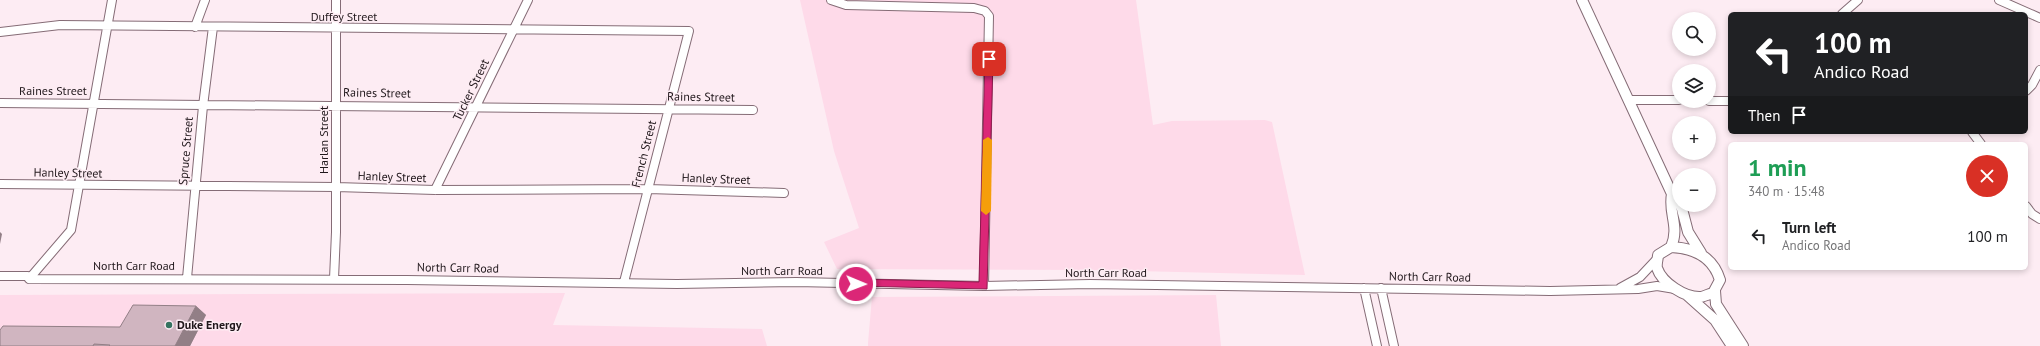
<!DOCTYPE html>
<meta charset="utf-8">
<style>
:root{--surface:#fff;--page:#f2f2f2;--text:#202124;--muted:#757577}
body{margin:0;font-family:"PT Sans",sans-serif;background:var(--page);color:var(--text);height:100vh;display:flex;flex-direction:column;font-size:15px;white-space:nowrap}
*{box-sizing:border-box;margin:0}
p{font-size:13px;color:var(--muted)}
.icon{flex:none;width:22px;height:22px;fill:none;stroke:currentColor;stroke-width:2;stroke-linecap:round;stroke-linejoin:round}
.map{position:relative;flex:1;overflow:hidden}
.details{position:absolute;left:1728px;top:142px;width:300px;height:128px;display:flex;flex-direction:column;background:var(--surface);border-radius:6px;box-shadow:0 2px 6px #0003}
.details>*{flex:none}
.banner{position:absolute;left:1728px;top:12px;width:300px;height:122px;border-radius:6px;box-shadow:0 2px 6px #0003;background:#202124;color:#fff;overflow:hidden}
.buttons{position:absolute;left:1672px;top:12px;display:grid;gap:8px}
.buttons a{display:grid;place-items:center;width:44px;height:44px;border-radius:50%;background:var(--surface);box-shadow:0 2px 6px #0003;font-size:20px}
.pin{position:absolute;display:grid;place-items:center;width:34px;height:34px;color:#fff;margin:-17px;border-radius:8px;box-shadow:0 2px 6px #0006}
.me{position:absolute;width:44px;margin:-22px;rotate:91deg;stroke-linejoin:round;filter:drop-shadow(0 0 3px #0008)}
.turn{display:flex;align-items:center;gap:14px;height:84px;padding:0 20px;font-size:18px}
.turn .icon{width:52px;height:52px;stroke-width:2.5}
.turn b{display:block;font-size:28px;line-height:34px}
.then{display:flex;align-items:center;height:38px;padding:0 20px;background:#0003;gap:8px;font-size:15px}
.round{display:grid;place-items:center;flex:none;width:42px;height:42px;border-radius:21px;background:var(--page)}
.head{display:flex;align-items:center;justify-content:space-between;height:68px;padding:0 20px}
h1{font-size:24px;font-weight:800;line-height:30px;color:#1e9e55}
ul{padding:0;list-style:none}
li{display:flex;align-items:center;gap:12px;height:52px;padding:0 20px}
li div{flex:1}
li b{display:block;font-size:15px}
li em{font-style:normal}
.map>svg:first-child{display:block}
</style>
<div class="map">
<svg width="2040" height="346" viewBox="0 0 2040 346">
<rect width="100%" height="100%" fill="#fdecf3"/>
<path fill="#fedae9" d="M800,0H1136L1153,125L1172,121L1265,120L1272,122L1305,275L1094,270L837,269L824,242L859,228L834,151Z
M565,293L553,325L762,329L767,346H0V295Z
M1216,295L1221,346H868V343L872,297Z"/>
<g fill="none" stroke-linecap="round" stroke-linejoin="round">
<g stroke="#856c76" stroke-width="10">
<path id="minor" d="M831,0L846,5L974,8L985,11L989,16L984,286
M1999,0L2040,18
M1842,14L1858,0
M195,27L205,0
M0,32L60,25L689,31L624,282
M2026,91L2032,85L2040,70
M1628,100H1679
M1709,101H1730
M0,103L753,110
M1972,132L1981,144
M0,184L336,187L435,190L648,189L784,193
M435,190L528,0
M2026,206L2032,214L2040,219
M0,276H28L29,279L407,280L677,284L796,282L984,286L1090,284L1550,291L1638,289L1657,286L1675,289
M187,278L203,106L213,27
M29,279L71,230L112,0
M334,279L336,232V0
M1364,288L1377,346
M1381,288L1394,346
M1620,288L1640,277L1656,260"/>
</g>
<g stroke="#856c76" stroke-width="12">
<path id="tertiary" d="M1582,0L1672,194L1679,202
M1681,205L1688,232L1701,253
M1671,247C1694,248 1713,257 1720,280L1713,293C1709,294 1705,296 1701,297C1685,298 1662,283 1657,268C1656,264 1658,259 1658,255Z
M1671,247C1680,226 1668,214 1672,194
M1715,291L1716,304L1743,346
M1687,295L1715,320L1732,346"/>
</g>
<use href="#minor" stroke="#fff" stroke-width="8"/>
<use href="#tertiary" stroke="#fff" stroke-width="10"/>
</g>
<path fill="#b39ca5" d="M196,306L206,315L190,346H0L120,327Z"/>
<path fill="#927f86" d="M0,232L2,234L0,244Z
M196,306L206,315L190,346H175Z"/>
<path fill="#d0b5c0" stroke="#927f86" d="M133,305L196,306L175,346H109L110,345L94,344L93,346H0V330L3,326L120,327Z"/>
<path fill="#db2777" stroke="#8e194d" d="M989,56L993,59L987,289L853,286L851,284L853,281L856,279L979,282L985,59Z"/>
<path fill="#f59e0b" d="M988,137L992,140L991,211L986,215L981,211L983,140Z"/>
<circle fill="#357360" stroke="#fdecf3" stroke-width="1.5" cx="169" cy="325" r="4"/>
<g text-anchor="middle" stroke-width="3" stroke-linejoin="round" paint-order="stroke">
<g font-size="12" fill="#20171b" stroke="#fdecf3">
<text x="344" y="21">Duffey Street</text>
<text transform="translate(471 90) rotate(-64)" y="4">Tucker Street</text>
<text x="53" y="95">Raines Street</text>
<text transform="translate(377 93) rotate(1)" y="4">Raines Street</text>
<text transform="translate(701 97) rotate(1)" y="4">Raines Street</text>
<text transform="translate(324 140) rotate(-90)" y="4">Harlan Street</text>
<text transform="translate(186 151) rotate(-85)" y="4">Spruce Street</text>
<text transform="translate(644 154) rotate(-76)" y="4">French Street</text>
<text transform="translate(68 173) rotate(1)" y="4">Hanley Street</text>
<text transform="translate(392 177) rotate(2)" y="4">Hanley Street</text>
<text transform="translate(716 179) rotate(2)" y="4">Hanley Street</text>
<text x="134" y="270">North Carr Road</text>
<text transform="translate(458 268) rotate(1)" y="4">North Carr Road</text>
<text x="782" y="275">North Carr Road</text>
<text x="1106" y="277">North Carr Road</text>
<text transform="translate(1430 277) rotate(1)" y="4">North Carr Road</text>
</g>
<g font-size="12" font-weight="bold" fill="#20171b" stroke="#fdecf3" text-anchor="start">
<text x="177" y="329">Duke Energy</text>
</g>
</g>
</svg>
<div class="buttons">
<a><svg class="icon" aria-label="search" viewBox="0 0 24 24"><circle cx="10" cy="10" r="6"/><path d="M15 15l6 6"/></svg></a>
<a><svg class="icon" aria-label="layers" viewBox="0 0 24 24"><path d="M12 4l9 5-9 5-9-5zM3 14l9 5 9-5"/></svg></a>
<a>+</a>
<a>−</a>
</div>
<div class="pin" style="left:989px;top:59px;background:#d93025"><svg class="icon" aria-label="arrive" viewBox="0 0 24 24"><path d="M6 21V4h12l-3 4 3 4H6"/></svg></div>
<svg class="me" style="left:856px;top:284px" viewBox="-20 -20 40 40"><circle r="17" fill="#db2777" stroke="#fff" stroke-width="3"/><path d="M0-11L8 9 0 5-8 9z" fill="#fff"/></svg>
<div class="banner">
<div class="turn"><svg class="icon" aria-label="left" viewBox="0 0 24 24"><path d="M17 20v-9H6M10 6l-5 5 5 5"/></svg><div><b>100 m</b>Andico Road</div></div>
<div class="then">Then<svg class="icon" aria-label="arrive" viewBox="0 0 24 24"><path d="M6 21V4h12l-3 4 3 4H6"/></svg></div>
</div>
<section class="details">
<div class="head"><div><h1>1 min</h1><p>340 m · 15:48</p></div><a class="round" style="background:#d93025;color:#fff"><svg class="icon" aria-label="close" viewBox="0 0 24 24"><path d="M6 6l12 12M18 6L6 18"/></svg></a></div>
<ul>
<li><svg class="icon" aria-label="left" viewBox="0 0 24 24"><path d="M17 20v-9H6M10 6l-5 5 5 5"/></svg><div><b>Turn left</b><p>Andico Road</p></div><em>100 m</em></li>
</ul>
</section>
</div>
